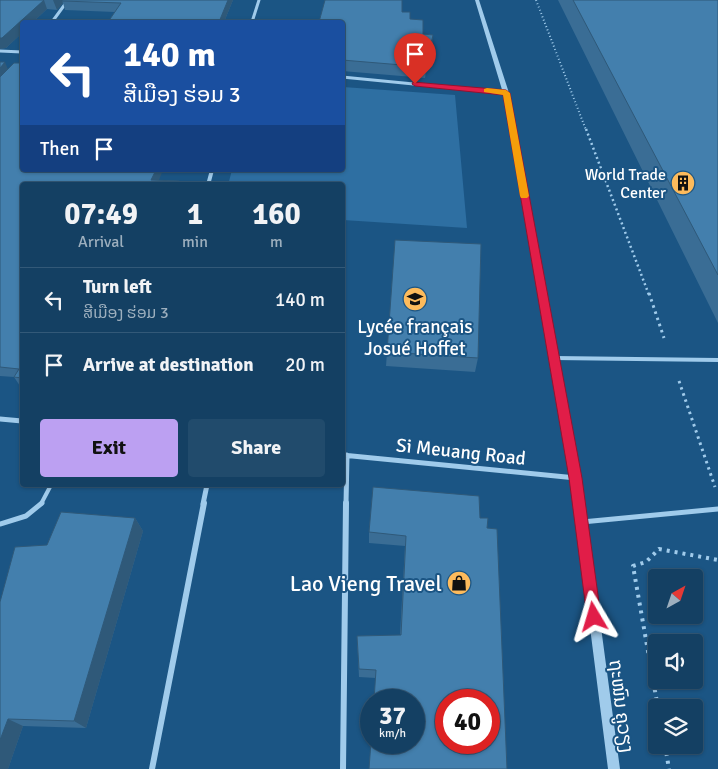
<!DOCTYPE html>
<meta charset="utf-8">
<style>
:root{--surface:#144063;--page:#214b6c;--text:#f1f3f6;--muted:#9dafbe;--line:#335978;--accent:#bca0f2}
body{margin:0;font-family:Signika,"Noto Sans Lao",sans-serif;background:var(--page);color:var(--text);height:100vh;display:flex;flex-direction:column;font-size:19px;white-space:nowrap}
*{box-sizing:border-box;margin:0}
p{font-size:16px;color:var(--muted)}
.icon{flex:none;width:28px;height:28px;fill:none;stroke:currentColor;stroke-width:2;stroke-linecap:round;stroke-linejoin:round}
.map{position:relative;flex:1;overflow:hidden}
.panel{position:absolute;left:20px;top:182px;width:325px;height:305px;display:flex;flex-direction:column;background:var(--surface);border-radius:5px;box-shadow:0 1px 4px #0004,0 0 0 1px var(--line)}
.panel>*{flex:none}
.top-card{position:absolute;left:20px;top:20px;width:325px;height:152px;border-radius:5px;box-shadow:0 1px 4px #0004,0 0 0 1px var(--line);background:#1a4fa0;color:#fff;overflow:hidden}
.needle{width:32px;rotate:40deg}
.tools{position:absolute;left:648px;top:569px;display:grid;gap:10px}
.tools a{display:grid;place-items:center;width:55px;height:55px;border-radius:5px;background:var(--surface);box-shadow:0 1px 4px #0004,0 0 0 1px var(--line);font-size:25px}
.speed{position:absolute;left:360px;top:689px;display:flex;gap:10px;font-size:25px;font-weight:700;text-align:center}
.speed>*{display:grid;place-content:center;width:65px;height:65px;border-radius:50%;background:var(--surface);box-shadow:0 1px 4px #0004,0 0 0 1px var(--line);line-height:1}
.speed small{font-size:12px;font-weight:400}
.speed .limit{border:8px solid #d22;background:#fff;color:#111}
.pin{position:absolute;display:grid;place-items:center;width:42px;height:42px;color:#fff;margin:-51px -21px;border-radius:50% 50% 50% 0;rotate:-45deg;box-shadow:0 0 5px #0007}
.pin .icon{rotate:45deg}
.me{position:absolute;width:55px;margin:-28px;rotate:353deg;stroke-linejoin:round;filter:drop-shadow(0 0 4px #0008)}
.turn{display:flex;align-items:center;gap:18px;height:105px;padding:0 20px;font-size:22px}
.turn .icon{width:65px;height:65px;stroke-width:2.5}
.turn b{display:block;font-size:35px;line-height:42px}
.then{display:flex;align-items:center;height:48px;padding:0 20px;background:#0003;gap:10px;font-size:19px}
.eta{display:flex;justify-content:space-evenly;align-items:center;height:85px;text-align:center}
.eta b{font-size:30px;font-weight:700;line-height:35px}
.primary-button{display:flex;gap:10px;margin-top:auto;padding:10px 20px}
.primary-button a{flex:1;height:58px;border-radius:5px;background:var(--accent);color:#111;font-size:20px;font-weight:700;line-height:58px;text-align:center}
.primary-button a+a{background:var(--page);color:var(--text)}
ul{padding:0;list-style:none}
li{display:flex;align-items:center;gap:15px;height:65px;padding:0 20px;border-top:1px solid var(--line)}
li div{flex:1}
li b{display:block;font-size:19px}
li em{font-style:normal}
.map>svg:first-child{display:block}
</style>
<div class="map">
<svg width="718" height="769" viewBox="0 0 718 769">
<rect width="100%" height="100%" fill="#1b5584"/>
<path fill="#2e6fa2" d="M343,87L455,95L467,228L343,220L342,185H228L232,170H342Z"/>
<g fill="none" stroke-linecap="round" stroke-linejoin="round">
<path stroke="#a0cbeb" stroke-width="2" stroke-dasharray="1 2.5" stroke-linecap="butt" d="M536,0L586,130"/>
<path stroke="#a0cbeb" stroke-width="2.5" stroke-dasharray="2 3" stroke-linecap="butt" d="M586,129L649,295"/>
<path stroke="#a0cbeb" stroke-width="3" stroke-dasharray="2.5 4" stroke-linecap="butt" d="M649,293L664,338
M679,381L715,487"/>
<path stroke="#a0cbeb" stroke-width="4" stroke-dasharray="3 5" stroke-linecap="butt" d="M658,708L633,566L646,562L659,549L718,560
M665,745L669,769"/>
<path stroke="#a0cbeb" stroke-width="4" d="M554,358L718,360
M41,504L51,485"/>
<path stroke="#a0cbeb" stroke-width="5" d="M582,522L718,509
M0,524L26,516L42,503"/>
<path stroke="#a0cbeb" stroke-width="3" d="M52,22L68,0
M252,22L259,0
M0,51L22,52
M342,77L506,93"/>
<path stroke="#a0cbeb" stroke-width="4" d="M208,185L212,170"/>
<path stroke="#a0cbeb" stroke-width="5" d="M0,419L22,421
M342,455L576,478
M203,504L207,485
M346,504L347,455"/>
<path stroke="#a0cbeb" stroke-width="6" d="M152,769L204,503
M343,769L346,503"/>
<path fill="#a0cbeb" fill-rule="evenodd" d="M475,0H479L509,93L581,478L620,769H608L571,478L503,93Z"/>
</g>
<path fill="#3a6d95" d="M0,0H233L224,22H108L115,12L65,10L63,3L57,10L47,9L33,22H22V33L6,48L0,49Z
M558,0H718V323Z
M410,19L423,34L433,35L432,46L425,78L342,71V22Z
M0,62L22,185V387L20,386L14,377L0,376Z
M387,352L478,358L475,372L386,366Z
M479,496L376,678L359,677L357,636L400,635L405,546L369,543V532Z
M135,518L143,531L86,728L23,726L8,769H0V602L47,545Z"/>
<path fill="#2f5979" d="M44,0L47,9L33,22H22V33L6,48L0,49V38Z
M53,0H65L62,1L63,3L57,10Z
M228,0H233L224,22H219Z
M433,35L432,46L425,78L426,67Z
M5,62L9,72L0,84V68Z
M156,170H163L157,185L151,180Z
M135,518L143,531L86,728L74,721Z
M8,719L23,726L8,769H0V740Z"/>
<path fill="#437fad" stroke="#2f5979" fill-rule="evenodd" d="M0,0H44L2,38H0Z
M62,0H228L219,22H108L121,3L62,1Z
M325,0H402V12H410V19L423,20V34L433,35L426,67L342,60V22H319Z
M573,0H718V275Z
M0,62H5L0,68Z
M14,63H22V170H156L151,180L179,181L177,185H22V378L14,377L19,369L0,367V77Z
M395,240L481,244L478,358L387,352Z
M373,487L479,496L480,518H488L487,528L497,529L507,769H369L371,742H414V700H374L376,670L359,669L357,636L401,635L406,536L369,532ZM446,700H489V742H446Z
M61,512L135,518L74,721L8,719L0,740V602L15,547L47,545Z"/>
<path fill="#e11d48" stroke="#92132f" d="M413,82L506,90L510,93L582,478L601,617L599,622L594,624L589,622L587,617L569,478L503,95L415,86L412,84Z"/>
<path fill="#f59e0b" d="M487,88L506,90L510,93L529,196L527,198H521L520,196L503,95L484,92V89Z"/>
<defs>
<g id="building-disc" transform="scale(1.25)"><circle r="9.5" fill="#fdbb5c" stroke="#1b5584"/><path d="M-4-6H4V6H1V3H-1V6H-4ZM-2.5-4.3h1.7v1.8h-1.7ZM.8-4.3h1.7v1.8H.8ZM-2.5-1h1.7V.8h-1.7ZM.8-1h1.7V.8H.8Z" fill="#111"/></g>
<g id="school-disc" transform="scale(1.25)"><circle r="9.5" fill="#fdbb5c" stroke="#1b5584"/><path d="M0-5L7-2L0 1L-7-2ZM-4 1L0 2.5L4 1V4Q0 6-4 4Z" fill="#111"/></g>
<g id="shop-disc" transform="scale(1.25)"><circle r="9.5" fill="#fdbb5c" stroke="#1b5584"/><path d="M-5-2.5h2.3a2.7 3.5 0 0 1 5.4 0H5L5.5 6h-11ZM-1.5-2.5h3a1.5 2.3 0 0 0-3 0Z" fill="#111"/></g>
</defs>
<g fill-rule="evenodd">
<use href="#building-disc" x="683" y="183"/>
<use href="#school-disc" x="415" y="299"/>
<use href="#shop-disc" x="459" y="583"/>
</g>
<g text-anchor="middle" stroke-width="4" stroke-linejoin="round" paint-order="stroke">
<g font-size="16" fill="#fff" stroke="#1b5584" text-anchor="end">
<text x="666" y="180">World Trade<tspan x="666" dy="18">Center</tspan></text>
</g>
<g font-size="19" fill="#fff" stroke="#1b5584">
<text x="415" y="333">Lycée français<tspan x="415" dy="22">Josué Hoffet</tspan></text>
</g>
<g font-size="19" fill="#fff" stroke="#1b5584">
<text transform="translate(461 451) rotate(6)" y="7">Si Meuang Road</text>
<text transform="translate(622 706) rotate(83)" y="7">ຖະໜົນ ຄູວຽງ</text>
</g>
<g font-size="22" fill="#fff" stroke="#1b5584" text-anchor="end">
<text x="442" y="591">Lao Vieng Travel</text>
</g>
</g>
</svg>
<div class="tools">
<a><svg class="needle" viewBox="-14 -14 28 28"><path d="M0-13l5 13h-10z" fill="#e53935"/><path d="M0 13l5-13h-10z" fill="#9dafbe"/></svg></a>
<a><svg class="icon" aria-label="sound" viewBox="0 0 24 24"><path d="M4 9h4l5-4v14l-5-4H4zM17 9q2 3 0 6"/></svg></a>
<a><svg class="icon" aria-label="layers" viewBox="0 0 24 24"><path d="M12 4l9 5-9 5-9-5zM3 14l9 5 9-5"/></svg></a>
</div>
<div class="speed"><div>37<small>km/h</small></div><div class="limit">40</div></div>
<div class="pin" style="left:415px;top:84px;background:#d93025"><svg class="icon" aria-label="arrive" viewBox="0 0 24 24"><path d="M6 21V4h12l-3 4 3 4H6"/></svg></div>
<svg class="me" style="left:594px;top:617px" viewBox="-20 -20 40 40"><path d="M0-17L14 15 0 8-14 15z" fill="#e11d48" stroke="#fff" stroke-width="4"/></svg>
<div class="top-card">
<div class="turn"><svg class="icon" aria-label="left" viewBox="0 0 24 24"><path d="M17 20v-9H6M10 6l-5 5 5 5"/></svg><div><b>140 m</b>ສີເມືອງ ຮ່ອມ 3</div></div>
<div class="then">Then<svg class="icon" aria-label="arrive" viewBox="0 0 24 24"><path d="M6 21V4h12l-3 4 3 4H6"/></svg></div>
</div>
<section class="panel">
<div class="eta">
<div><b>07:49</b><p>Arrival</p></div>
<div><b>1</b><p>min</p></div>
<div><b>160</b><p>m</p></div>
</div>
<ul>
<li><svg class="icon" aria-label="left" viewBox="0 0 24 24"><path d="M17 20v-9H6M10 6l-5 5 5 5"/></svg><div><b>Turn left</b><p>ສີເມືອງ ຮ່ອມ 3</p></div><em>140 m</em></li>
<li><svg class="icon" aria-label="arrive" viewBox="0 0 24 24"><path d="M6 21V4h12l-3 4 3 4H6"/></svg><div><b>Arrive at destination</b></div><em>20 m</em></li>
</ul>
<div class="primary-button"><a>Exit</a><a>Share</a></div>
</section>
</div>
